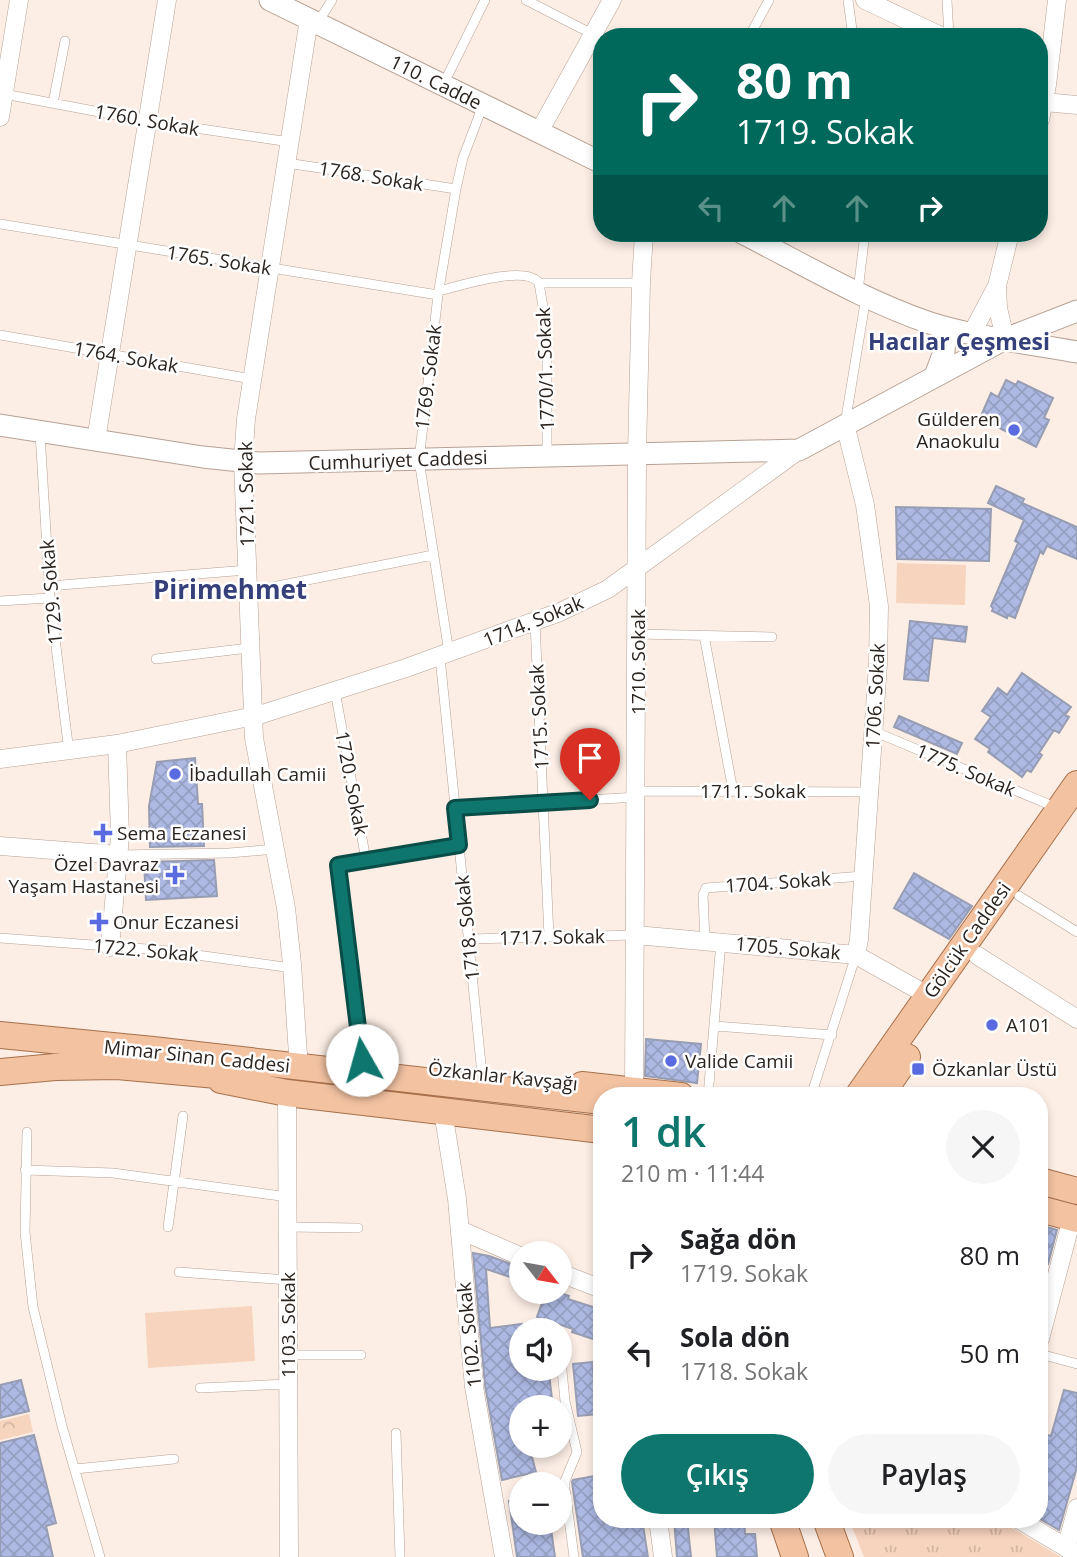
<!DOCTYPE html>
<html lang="tr">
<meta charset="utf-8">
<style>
:root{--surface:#fff;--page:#f6f6f6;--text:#202124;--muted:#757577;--accent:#0f766e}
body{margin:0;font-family:"Open Sans",sans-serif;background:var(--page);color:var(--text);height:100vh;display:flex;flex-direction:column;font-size:26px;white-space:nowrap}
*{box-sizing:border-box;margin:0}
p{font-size:23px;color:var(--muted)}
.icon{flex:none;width:38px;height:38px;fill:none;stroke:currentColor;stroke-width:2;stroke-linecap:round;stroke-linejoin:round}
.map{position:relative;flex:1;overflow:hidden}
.sheet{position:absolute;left:593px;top:1087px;width:455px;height:441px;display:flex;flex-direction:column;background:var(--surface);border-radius:28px;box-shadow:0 4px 10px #0003}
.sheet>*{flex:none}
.hud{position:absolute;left:593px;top:28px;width:455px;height:214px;border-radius:28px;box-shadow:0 4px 10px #0003;background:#00695c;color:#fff;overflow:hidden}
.needle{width:46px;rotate:121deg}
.tools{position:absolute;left:509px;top:1241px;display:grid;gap:14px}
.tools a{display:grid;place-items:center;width:63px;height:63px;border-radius:50%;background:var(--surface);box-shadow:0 4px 10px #0003;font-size:35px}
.pin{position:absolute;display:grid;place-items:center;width:60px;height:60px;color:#fff;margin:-72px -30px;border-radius:50% 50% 50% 0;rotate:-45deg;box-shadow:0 0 7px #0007}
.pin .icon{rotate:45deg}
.me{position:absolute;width:77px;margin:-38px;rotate:353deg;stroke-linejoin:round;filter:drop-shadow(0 0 5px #0008)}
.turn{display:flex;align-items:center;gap:24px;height:147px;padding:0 28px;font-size:32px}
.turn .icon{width:91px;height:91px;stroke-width:2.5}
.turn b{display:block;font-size:49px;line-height:60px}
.lanes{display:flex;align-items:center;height:66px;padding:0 28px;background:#0003;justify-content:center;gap:35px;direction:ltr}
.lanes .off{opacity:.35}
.round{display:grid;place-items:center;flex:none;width:74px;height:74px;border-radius:37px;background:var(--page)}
.overview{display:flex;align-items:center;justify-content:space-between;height:119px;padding:0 28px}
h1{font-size:42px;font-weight:600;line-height:52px;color:var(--accent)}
.action{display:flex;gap:14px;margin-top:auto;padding:14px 28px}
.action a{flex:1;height:80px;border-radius:42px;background:var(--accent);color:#fff;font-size:28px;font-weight:600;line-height:80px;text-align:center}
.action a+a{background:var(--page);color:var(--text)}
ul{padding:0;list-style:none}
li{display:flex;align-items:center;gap:21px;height:98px;padding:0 28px}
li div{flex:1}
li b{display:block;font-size:26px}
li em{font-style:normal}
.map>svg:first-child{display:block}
</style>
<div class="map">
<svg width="1077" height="1557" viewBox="0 0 1077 1557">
<defs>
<pattern id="forest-crowns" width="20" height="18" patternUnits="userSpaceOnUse" patternTransform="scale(1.75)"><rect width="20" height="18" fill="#f7d4be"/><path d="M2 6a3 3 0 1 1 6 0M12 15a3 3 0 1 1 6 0" fill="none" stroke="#d4b6a3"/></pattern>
<pattern id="park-tufts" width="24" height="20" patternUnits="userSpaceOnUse" patternTransform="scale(1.75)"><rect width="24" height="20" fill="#f7d4be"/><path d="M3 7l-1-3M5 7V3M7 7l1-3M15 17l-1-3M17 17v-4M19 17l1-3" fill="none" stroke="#d4b6a3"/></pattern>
<pattern id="building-cross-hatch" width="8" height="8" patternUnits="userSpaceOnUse" patternTransform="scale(1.75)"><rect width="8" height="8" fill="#adb9e3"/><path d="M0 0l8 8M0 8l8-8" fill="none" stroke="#959fc2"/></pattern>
</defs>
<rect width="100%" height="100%" fill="#fceee5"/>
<path fill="url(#forest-crowns)" d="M29,1414L33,1432L0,1440V1421Z"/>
<path fill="url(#park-tufts)" d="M849,1519H997L1061,1557H864Z"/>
<path fill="#f7d4be" d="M897,563L966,565L965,605L896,603Z
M252,1306L255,1361L148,1368L145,1313Z"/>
<path fill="url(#building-cross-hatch)" stroke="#979db2" stroke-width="2" d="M1006,380L1016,385L1018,381L1053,398L1044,418L1049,420L1036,447L980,418L991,393L998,397Z
M996,486L1024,499L1022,503L1077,527V559L1047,546L1043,554L1040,552L1015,618L1008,615L1007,618L992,611L993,608L991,606L1018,543L1015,541L1024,520L988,503Z
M896,507L991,509L989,561L897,559Z
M910,621L967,627L965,642L933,638L928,681L904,679Z
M1022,673L1071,707L1065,715L1069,717L1059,733L1054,730L1039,753L1042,755L1031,772L1027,770L1022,777L988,752L990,749L975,739L991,717L982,711L998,688L1007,695Z
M899,716L962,743L957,754L894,727Z
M195,758L198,804H202L204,846L150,847L149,806L157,762Z
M214,860L217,896L146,900L144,862Z
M914,873L972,906L949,939L894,908Z
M646,1039L701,1044L697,1083L645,1076Z
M1040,1225L1057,1230L1048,1264L1040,1261Z
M473,1253L489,1256L522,1268V1281L486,1269L490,1328L522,1324V1368H549L550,1382L553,1407H522V1446H529L536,1472L502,1480L485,1385Z
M546,1292H557L569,1296L568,1299L602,1310L593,1339L572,1332L573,1329L537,1317Z
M592,1362L598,1414L578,1416L573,1364Z
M21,1380L29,1411L0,1418V1385Z
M1064,1390L1077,1393V1467L1059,1530L1040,1519V1433L1051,1436Z
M34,1435L56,1523L46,1526L53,1557H0V1443Z
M595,1476L603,1522L642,1519L648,1557H583L572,1482L573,1480Z
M522,1500V1522H550L555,1557H517L509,1501Z
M674,1519H687L691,1557H677Z
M714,1519H744L745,1534H755L757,1557H717Z"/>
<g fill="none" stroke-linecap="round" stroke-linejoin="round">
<g stroke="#b7a194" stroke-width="10">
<path id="service" d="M526,0L602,39
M848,0L853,37
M947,0L949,37
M318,22L332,0
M749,37L769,0
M443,85L485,0
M4,94L147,121L290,142
M53,103L65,41
M287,163L456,189
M0,224L438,295
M539,283L547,331V456
M439,291C459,286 526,264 539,283H641
M858,291L865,233
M0,335L252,379
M845,424L866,297
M40,433L50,598L69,752
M49,586L247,570
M247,592L433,555
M0,601L50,598
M535,622L549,937
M638,634L772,637
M704,635L733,791
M449,653L419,460L438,295L456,189L463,158L483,105
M440,657L482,1074
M156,659L249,648
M335,691L366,860L340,864L337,867L362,1060
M873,731L1055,807
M637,791L869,792
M455,808L637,797
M119,855L229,853L276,849
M366,860L459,845
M1019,896L1077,932
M0,938L160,950L292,968
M468,939L636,935
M705,941L703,895L706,888L863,876
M715,1026L832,1035
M708,1096L721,942
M811,1096L856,955
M27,1132L25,1232L33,1307L62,1426L100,1557
M25,1170L113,1173L288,1197
M168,1227L183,1116
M288,1227L358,1228
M179,1272L288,1280
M1040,1354L1077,1364
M288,1355H361
M561,1360L565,1401L577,1452L565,1481V1489L574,1557
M200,1388L288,1384
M396,1433L400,1557
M75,1469L174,1459"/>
</g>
<g stroke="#b7a194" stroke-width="19">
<path id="minor" d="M865,0L943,37
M1044,102L1077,105
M0,117L19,0
M1040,120L1047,85L1057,0
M539,132L612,0
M997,286L1010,233
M972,333L997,286L998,308L1005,339
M845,424L865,505L879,606L878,664L859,939L856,955
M96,440L167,0
M0,759L117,744L259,715L406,668L560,612L608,589L799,450
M0,846L119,855
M636,935L856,955L929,996
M110,947L120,836L117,744
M978,956L1077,1019
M298,1055L292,964L286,908L254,738L243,462L246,419L309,19
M634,1090L637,453L641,283L644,233
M287,1093L289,1557
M443,1111L457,1199L474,1387L504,1557
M460,1230L522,1257
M560,1273L602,1289
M1040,1339L1072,1218
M658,1519L663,1557
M1018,1519L1077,1554
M1066,1548L1077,1508"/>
</g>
<g stroke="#b7a194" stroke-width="23">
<path id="tertiary" d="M270,0L602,163
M742,233C803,264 865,301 930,323C977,338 1029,343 1077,352
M935,376L944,352L946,328
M0,425L203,457L259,463L799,450L1005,339L1077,311"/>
</g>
<g stroke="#a7704b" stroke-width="28">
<path id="primary" d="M0,1035L153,1050L602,1101
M0,1072L55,1067L117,1066L239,1077
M221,1080L287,1093L602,1130
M582,1085L681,1096
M858,1096L1077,784
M880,1096L907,1057
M1040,1181L1077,1191
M1040,1209L1077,1219
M782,1519L795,1557
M826,1519L840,1557"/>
</g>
<use href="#service" stroke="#fff" stroke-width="9"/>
<use href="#minor" stroke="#fff" stroke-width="18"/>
<use href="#tertiary" stroke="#fff" stroke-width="21"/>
<use href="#primary" stroke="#f2c2a1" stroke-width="26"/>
</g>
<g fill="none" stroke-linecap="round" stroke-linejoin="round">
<g stroke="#0a4d48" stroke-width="18">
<path id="route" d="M362,1060L338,865L459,845L455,808L590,800"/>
</g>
<use href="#route" stroke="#0f766e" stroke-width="12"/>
</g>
<g fill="#5a6be2" stroke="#fefefe" stroke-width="2.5">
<circle cx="1014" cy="430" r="7"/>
<circle cx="175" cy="774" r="7"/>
<path d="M99.5 822.5h7v7h7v7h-7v7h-7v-7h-7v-7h7z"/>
<path d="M171.5 864.5h7v7h7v7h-7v7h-7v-7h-7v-7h7z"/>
<path d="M95.5 911.5h7v7h7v7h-7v7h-7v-7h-7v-7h7z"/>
<circle cx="992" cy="1025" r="7"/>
<circle cx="671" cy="1061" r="7"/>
<rect x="911" y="1062" width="14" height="14" rx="3.5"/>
</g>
<g text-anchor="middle" stroke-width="5" stroke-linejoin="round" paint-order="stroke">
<g font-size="19" fill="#2b231e" stroke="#fefefe">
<text transform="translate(436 82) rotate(26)" y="7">110. Cadde</text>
<text transform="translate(147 120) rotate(10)" y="7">1760. Sokak</text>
<text transform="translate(371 176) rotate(9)" y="7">1768. Sokak</text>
<text transform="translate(219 260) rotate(9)" y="7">1765. Sokak</text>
<text transform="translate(126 357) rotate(10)" y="7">1764. Sokak</text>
<text transform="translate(545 369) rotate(-92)" y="7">1770/1. Sokak</text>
<text transform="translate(428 377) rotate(-83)" y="7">1769. Sokak</text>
<text transform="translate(398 460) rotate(-2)" y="7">Cumhuriyet Caddesi</text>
<text transform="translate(246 494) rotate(-91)" y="7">1721. Sokak</text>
<text transform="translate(51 592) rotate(-95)" y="7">1729. Sokak</text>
<text transform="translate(533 621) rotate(-22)" y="7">1714. Sokak</text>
<text transform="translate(638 662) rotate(-90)" y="7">1710. Sokak</text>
<text transform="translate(875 696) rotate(-87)" y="7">1706. Sokak</text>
<text transform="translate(539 717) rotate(-93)" y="7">1715. Sokak</text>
<text transform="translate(966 770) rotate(23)" y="7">1775. Sokak</text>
<text transform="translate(352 783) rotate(79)" y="7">1720. Sokak</text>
<text x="753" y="798">1711. Sokak</text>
<text transform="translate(778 882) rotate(-4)" y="7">1704. Sokak</text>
<text transform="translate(467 928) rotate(-96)" y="7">1718. Sokak</text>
<text transform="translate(552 937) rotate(-1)" y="7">1717. Sokak</text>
<text transform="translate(967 940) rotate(-55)" y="7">Gölcük Caddesi</text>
<text transform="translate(788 948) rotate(5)" y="7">1705. Sokak</text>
<text transform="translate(146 950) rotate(5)" y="7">1722. Sokak</text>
<text transform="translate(197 1056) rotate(6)" y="7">Mimar Sinan Caddesi</text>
<text transform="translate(503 1076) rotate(6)" y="7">Özkanlar Kavşağı</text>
<text transform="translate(288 1325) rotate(-90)" y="7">1103. Sokak</text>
<text transform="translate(469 1335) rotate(-96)" y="7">1102. Sokak</text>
</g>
<g font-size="19" fill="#2b231e" stroke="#fefefe" text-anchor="start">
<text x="1000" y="426" text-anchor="end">Gülderen<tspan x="1000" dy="22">Anaokulu</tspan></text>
<text x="189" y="781">İbadullah Camii</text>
<text x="117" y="840">Sema Eczanesi</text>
<text x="159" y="871" text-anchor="end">Özel Davraz<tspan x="159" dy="22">Yaşam Hastanesi</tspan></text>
<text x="113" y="929">Onur Eczanesi</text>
<text x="1006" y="1032">A101</text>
<text x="685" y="1068">Valide Camii</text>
<text x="932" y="1076">Özkanlar Üstü</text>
</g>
<g font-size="23" font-weight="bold" fill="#35407b" stroke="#fefefe">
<text x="959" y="350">Hacılar Çeşmesi</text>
</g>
<g font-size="26" font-weight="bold" fill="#35407b" stroke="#fefefe">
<text x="230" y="599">Pirimehmet</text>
</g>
</g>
</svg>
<div class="tools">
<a><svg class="needle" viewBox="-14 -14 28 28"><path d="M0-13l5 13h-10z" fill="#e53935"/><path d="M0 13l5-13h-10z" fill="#757577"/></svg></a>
<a><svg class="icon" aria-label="sound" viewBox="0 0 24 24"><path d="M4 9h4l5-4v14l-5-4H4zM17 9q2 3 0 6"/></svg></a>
<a>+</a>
<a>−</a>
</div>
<div class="pin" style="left:590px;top:800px;background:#d93025"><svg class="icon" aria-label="arrive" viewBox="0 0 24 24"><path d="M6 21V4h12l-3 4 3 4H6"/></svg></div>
<svg class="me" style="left:362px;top:1060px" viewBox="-20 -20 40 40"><circle r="19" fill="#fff"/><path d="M0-13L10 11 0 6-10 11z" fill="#0f766e"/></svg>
<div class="hud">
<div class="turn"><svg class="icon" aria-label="right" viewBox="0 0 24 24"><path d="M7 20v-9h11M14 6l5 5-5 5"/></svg><div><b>80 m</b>1719. Sokak</div></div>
<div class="lanes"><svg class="icon off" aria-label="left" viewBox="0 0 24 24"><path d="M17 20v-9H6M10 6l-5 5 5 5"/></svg><svg class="icon off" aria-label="ahead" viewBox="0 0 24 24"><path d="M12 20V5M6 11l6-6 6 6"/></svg><svg class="icon off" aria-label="ahead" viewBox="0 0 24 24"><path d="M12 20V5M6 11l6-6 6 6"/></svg><svg class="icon" aria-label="right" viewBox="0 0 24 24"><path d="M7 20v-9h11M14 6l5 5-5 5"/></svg></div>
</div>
<section class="sheet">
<div class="overview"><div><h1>1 dk</h1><p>210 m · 11:44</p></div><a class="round"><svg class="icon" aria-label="close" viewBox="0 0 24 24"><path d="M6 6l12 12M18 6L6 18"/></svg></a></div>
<ul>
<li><svg class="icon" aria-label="right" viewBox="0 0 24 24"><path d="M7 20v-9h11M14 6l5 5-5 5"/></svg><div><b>Sağa dön</b><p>1719. Sokak</p></div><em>80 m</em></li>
<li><svg class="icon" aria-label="left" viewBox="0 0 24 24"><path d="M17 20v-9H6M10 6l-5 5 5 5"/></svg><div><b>Sola dön</b><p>1718. Sokak</p></div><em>50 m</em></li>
</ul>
<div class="action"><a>Çıkış</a><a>Paylaş</a></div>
</section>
</div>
